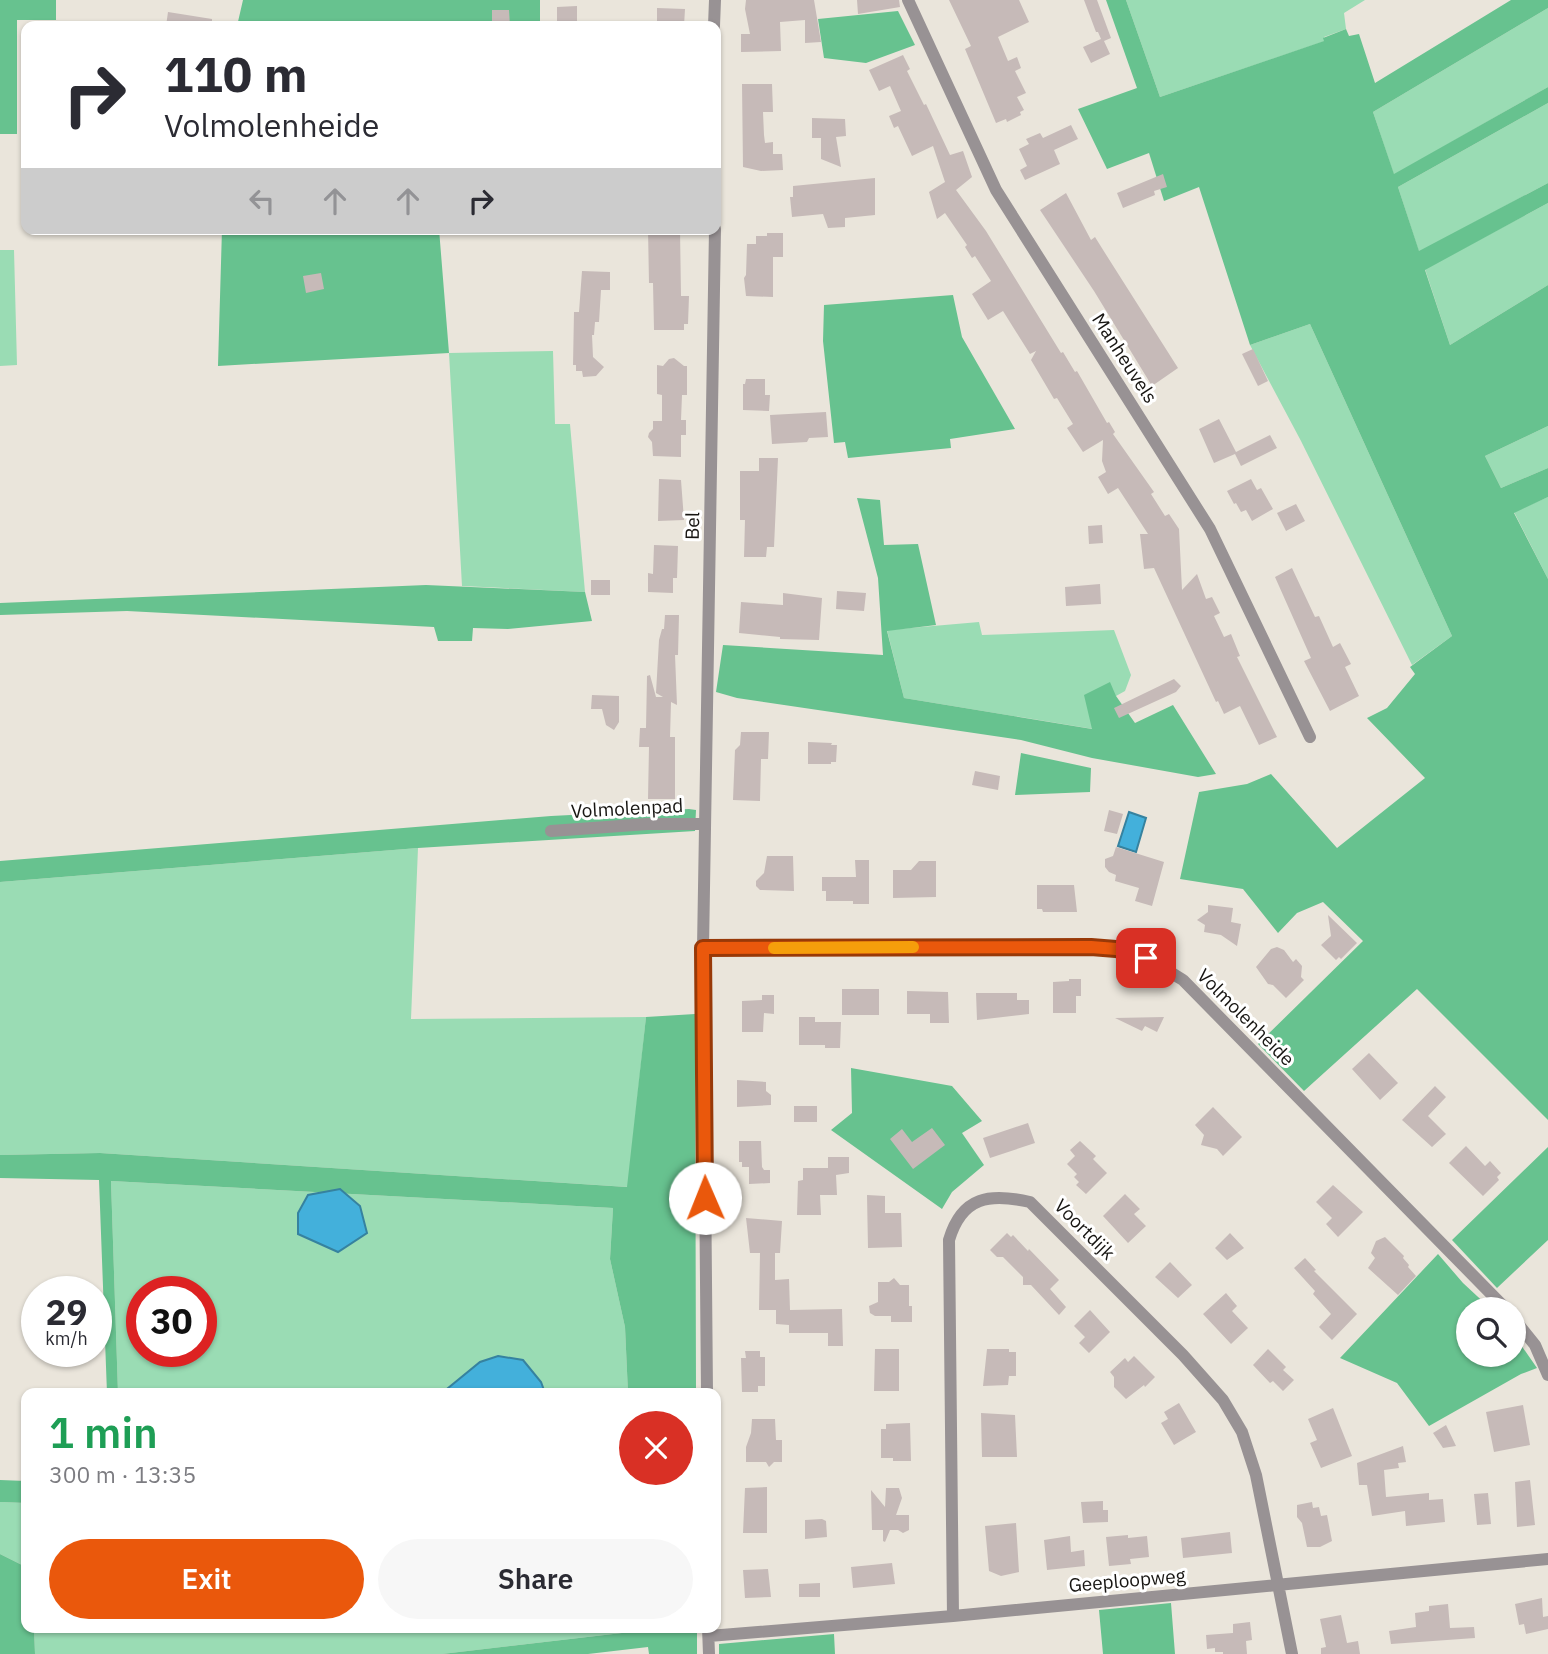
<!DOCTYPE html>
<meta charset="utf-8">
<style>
:root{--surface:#fff;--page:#f7f7f7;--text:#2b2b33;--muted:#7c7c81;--accent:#ea580c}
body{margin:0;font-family:"IBM Plex Sans",sans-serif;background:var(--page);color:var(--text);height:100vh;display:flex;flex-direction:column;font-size:26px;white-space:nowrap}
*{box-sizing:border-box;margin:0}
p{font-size:23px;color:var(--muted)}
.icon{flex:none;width:38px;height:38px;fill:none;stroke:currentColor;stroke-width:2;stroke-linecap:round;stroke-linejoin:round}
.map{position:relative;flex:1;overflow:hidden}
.details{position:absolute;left:21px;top:1388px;width:700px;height:245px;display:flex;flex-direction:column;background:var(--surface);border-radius:14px;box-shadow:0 2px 5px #0004}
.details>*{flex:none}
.hud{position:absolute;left:21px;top:21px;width:700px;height:214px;border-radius:14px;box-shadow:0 2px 5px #0004;background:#fff;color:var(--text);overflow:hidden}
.tools{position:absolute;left:1456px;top:1297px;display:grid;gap:14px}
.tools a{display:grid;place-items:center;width:70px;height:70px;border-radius:50%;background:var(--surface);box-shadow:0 2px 5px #0004;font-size:35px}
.speed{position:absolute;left:21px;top:1276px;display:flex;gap:14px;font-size:35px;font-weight:700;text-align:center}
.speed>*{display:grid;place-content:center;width:91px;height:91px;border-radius:50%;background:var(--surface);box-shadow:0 2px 5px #0004;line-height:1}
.speed small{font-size:18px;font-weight:400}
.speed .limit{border:10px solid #d22;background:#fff;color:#111}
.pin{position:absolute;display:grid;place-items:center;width:60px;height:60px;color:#fff;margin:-30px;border-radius:14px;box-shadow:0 4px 10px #0006}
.me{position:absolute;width:77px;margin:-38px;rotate:359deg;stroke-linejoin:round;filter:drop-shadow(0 0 5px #0008)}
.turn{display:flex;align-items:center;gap:24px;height:147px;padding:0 28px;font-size:32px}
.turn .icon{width:91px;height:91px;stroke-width:2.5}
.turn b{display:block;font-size:49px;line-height:60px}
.lanes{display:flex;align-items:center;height:66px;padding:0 28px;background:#0003;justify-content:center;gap:35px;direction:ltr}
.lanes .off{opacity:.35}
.round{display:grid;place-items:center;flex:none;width:74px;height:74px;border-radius:37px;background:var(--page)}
.summary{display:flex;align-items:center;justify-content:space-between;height:119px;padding:0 28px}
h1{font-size:42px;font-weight:600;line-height:52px;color:#1e9e55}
.primary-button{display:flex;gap:14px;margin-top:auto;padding:14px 28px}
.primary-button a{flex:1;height:80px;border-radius:42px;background:var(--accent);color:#fff;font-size:28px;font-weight:600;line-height:80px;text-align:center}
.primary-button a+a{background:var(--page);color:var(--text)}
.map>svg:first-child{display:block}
</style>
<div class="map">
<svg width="1548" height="1654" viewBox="0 0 1548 1654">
<rect width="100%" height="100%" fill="#eae5db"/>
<path fill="#9adcb4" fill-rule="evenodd" d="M1126,0H1365L1344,13L1346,29L1324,37L1325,41L1160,97Z
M1548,8V87L1394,175L1373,112Z
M1548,103V183L1419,252L1398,187Z
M1548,203V285L1450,345L1425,269Z
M0,250H14L17,365L0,366Z
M1310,324L1452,636L1412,665L1301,441L1250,345Z
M553,351L555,424H570L585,592L462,586L449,353Z
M1548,426V468L1501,488L1485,456Z
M1548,497V579L1514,512Z
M979,622L982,635L1114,630L1131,675L1125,691L1116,696L1093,729L904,698L887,630Z
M418,848L411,1019L646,1017L628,1187L100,1153L0,1155V882Z
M111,1181L613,1208L610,1259L625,1327L628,1393H118ZM142,1292H201V1351H142Z
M0,1502L26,1503V1567L0,1554Z
M34,1628H639V1631L442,1654H35Z"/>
<path fill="#67c28f" d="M0,0H56V20H17V134H0Z
M243,0H540V26H237Z
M1106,0H1126L1160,97L1324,41L1323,38L1346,29L1349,36L1359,34L1375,83L1511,0H1548V8L1373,112L1394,174L1548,87V103L1398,187L1419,251L1548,183V203L1425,270L1450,345L1548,285V426L1485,456L1501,488L1548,468V497L1514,513L1548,579V1120L1417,989L1304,1091L1258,1044L1363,941L1323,902L1297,913L1278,933L1243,889L1180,879L1199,792L1247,784L1271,774L1337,848L1425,778L1367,718L1387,708L1415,674L1410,667L1452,636L1310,324L1250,345L1199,187L1164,201L1149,153L1107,169L1078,109L1137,88Z
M898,11L915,45L866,63L824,58L818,19Z
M222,229H439L449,353L218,366Z
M953,295L962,337L1015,429L950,439L951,448L848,458L845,442L834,443L823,341L824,305Z
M857,498L880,500L884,545L918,544L936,625L887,631L904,698L1092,729L1084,695L1110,682L1116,696L1135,723L1173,705L1216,774L1198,777L1092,758L1021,740L737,698L716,692L723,645L883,655L878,578Z
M426,585L585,592L592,621L508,629L473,628L472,641H438L434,627L127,611L0,615V603Z
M1021,753L1091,768L1090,792L1015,795Z
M689,809L696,810L695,831L418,848L0,882V861L551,816Z
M695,1014L696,1393H628L625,1327L610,1259L613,1208L111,1181L118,1393H107L99,1180L0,1178V1155L100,1153L627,1187L646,1017Z
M851,1068L952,1086L982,1121L962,1133L984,1165L952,1192L942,1209L831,1130L852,1113Z
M1548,1147V1240L1497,1288L1452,1240Z
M1438,1254L1463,1283L1491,1309H1468V1354H1514V1335L1537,1368L1521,1374L1429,1426L1397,1383L1340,1358Z
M0,1480L26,1481V1503L0,1502Z
M0,1554L26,1567V1628H34L35,1654H0Z
M1171,1603L1175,1654H1103L1099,1610Z
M639,1628H697V1654H649L648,1647L588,1654H442L639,1631Z
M834,1634L835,1654H719V1644Z"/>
<path fill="#43b0db" stroke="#36829f" stroke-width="2" d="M1129,812L1146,818L1136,852L1118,846Z
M340,1189L360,1206L367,1233L338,1252L298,1234V1213L308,1195Z
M498,1356L523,1360L541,1382L545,1393H442L480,1362Z"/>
<path fill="#c6bab8" d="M746,0H814L821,42L805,43V20L780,22L781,51L741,52V34H750L745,9Z
M857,0H899L900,7L858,14Z
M949,0H1019L1029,22L998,37L1008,61L1017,57L1021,68L1015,71L1026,93L1017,97L1024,110L1020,112L1021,115L1007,122L1006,119L996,123L965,49L971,46Z
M1084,0H1097L1111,38L1104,41L1110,54L1091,63L1083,47L1101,39L1098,32H1096Z
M577,6V25H557V7Z
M657,8L685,9L684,26H657Z
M492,10H509L510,26H492Z
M168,12L212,19V26H166Z
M903,55L910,69L907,71L924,105L926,104L950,155L963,151L972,177L956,190L986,231L1061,353L1063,352L1075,372L1077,371L1107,423L1109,422L1115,432L1113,434L1154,492L1151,494L1165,516L1169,514L1179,529L1182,590L1197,574L1206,599L1212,597L1220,613L1214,616L1224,637L1231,634L1240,656L1237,657L1277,737L1259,745L1240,706L1224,714L1218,701L1216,702L1154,568L1144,569L1140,534H1148L1118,488L1108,494L1098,477L1106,472L1102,461L1103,440L1083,452L1067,428L1073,424L1057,398L1054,399L1031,360L1036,351L1030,354L1003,311L988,320L972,294L991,281L975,256L972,258L965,247L967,245L945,213L937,219L929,192L945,182L933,146L912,156L898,126L894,128L889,116L901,111L890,86L879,91L869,70Z
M742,84H772L773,112H763L764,135L765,143L773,142V154H782L783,170L761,171L743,167Z
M812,118L845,119L846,136L836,137L841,167L821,159V138H812Z
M1071,125L1078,139L1054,150L1060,164L1025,180L1020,170L1027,166L1019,149L1029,144L1026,139L1040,133L1043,138Z
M1163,174L1167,187L1154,191L1155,195L1123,208L1117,193Z
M875,178V215L845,218V227L828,228L823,214L792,217L790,197H793V186Z
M1066,193L1091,240L1095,237L1105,253L1178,368L1152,386L1094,291L1040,210Z
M648,229H680L681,296H689L688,324H684V330H654L653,283H649Z
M767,233H783V257H773V297L746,296L744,278L746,275L747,244H756V236H767Z
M582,271L610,272V290H601L599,322H595L594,335H592L593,357L604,367L596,376L583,377L582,371H576V365H573L574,312H579Z
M321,273L324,289L306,293L303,276Z
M1253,349L1268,381L1258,386L1242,354Z
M674,358L684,366H687V395H682L681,420H686V435H681V457L653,456L652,442L648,437L649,433L653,429V421H662V395L657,394V365L663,366L669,359Z
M746,379H765V395H770L769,411L743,410V384H745Z
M826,412L828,437L809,438L807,442L772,444L770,415Z
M1219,419L1236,452L1270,435L1277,448L1241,466L1235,454L1214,463L1199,429Z
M759,458H778L774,547H767L766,557H744L745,520H740V471H759Z
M659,479L681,480L684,520L658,521Z
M1251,479L1257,490L1261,488L1273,509L1252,521L1246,510L1241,512L1236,503L1234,504L1227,491Z
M1296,504L1305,521L1286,531L1277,513Z
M1102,525L1103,543L1089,544L1088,526Z
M654,545L678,546L677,578H673V593L648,592V573L653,574Z
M1292,568L1315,617L1319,616L1333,647L1340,643L1351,664L1345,667L1359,696L1330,711L1304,661L1311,658L1275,577Z
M591,580H610V595H591Z
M1100,584L1101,604L1066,606L1065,587Z
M837,591L866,593L864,611L836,609Z
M783,593L822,598L819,640L780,639V637L739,633L741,602L783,605Z
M665,615H679L678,655H675L677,705L671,702L670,737H675V799H648L649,747H639L640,728H646L647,676L650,675L656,697H663L656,693L659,640L662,629H664Z
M1174,679L1181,686L1176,692L1119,718L1114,708Z
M592,695L619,696V722L614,730L606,725L602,709H591Z
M741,732H769L768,759H761L760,801L733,800L735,750L740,745Z
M808,742L832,743L831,745H837L836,762H831V764H808Z
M975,771L1000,776L998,790L972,785Z
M1109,810L1123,814L1117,834L1104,831Z
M1116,847L1164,862L1152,906L1135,901L1139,888L1115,881L1116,875L1109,872L1105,867V859L1113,856Z
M767,856H793L794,891L760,890L756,886V881L764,873Z
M855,860H869V904H853V901H826V891H822V877H856Z
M919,861H936V897L893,898V870H911Z
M1037,885H1074L1077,912H1043L1042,909H1037Z
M1208,905L1233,908L1231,922L1241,924L1237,946L1221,935L1204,932L1205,925L1197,920L1208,912Z
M1328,915L1357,943L1341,959L1339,957L1336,960L1321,945L1331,936Z
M1277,947L1284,950L1293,962L1296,959L1302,966L1301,977L1304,980L1286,998L1273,985L1268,984L1256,967L1271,949Z
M1069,979H1081V996H1076V1013H1053V982L1069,981Z
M842,989H879V1015H842Z
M907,991L948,992L949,1023H930V1014H907Z
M976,993H1017V1000H1029V1014L977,1020Z
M762,995H774V1014L764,1013L763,1032H742V1001L762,1000Z
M799,1017H815V1022H841L840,1048H825V1045H799Z
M1164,1017L1157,1032L1145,1026L1142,1031L1115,1018Z
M1369,1053L1398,1083L1380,1100L1352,1069Z
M737,1080L766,1082V1091L771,1095V1105L737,1107Z
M1435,1086L1446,1097L1428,1116L1446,1134L1432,1147L1402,1120Z
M794,1106H817V1122H794Z
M1213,1107L1242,1137L1223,1156L1217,1149L1201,1145L1204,1135L1195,1125Z
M1028,1123L1035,1143L990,1158L983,1138Z
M932,1128L945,1145L913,1169L890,1139L902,1129L912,1142Z
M739,1141H761L762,1167L764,1170H770V1183L749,1184V1167H742V1162H739Z
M1080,1141L1096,1156L1093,1159L1107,1173L1086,1194L1076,1185L1079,1182L1074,1177L1077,1174L1067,1164L1075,1156L1070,1150Z
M1466,1146L1485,1166L1490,1161L1501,1173L1497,1177L1499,1180L1483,1196L1449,1163Z
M828,1157H849V1173L836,1175L837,1195H820L821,1215H797L798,1181L803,1180V1168H828Z
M1333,1185L1363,1212L1338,1237L1326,1224L1332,1218L1316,1202Z
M1125,1194L1140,1209L1134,1214L1146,1226L1128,1243L1103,1216Z
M867,1195L885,1196V1213H901L902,1247L868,1248Z
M746,1218L782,1221L780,1253H775V1280L789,1279L790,1310L842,1309L843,1346H828V1333H789V1325L776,1324V1310H759L760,1253H750Z
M1007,1233L1011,1237L1013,1235L1028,1251L1029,1249L1059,1280L1050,1289L1066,1307L1059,1315L1031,1285H1023V1277L1003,1257H997L990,1250Z
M1230,1233L1244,1248L1227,1260L1215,1248Z
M1385,1237L1404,1256L1403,1258L1409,1265L1408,1267L1416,1276L1398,1295L1368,1268L1375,1258L1371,1253L1376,1241Z
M1305,1258L1316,1270L1314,1271L1357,1314L1332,1340L1319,1327L1331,1314L1313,1294L1315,1291L1294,1268Z
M1170,1262L1192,1285L1178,1298L1155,1277Z
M894,1278L900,1285H909V1306H912V1322H891V1316H875L870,1313L869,1306L878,1302V1282H889Z
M1226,1293L1237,1306L1232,1311L1248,1328L1231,1344L1203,1314Z
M1090,1310L1110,1332L1089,1353L1079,1343L1085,1337L1074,1326Z
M875,1349H899V1391H874Z
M987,1349H1009V1352H1016V1376H1009L1008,1385L983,1386Z
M1268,1349L1286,1367L1283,1370L1294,1380L1283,1391L1273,1381L1270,1383L1253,1365Z
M745,1351H760V1357H765V1386H758V1392H742L741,1358H746Z
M1134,1356L1155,1377L1145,1387L1144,1385L1126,1399L1114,1387V1377L1110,1372L1125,1358L1128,1362Z
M1179,1403L1196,1432L1174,1445L1161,1423L1168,1419L1164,1412Z
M1523,1405L1530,1445L1494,1452L1486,1412Z
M1333,1408L1352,1456L1321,1468L1310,1443L1317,1440L1308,1419Z
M981,1413L1015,1415L1017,1457H982Z
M752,1419H775L776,1440H782V1462H774L769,1467L766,1462H746V1447L751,1433Z
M910,1423L911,1461H893V1458H881V1429H886V1424Z
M1446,1425L1456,1446L1443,1448L1433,1433Z
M1403,1446L1406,1462L1398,1463L1399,1468L1384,1470L1386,1497L1429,1493V1500L1443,1499L1445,1522L1406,1526L1405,1511L1372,1516L1367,1485H1359L1357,1463Z
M1530,1480L1535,1525L1517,1527L1515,1482Z
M767,1487V1533H743L745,1488Z
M886,1488H899L902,1498L896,1515H909V1530L903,1533L898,1530H890L885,1542L883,1541V1530H872L871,1490L885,1507Z
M1488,1493L1491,1524L1477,1525L1474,1494Z
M1103,1501V1510H1108V1522L1083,1523L1081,1502Z
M1312,1502L1313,1508L1319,1507L1321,1516L1327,1515L1332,1541L1320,1547H1307L1302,1523L1297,1517V1505Z
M822,1519L826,1521L827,1537L805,1539V1520Z
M1016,1523L1019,1572L1001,1576L989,1571L985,1526Z
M1230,1532L1232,1553L1183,1558L1181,1538Z
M1128,1535V1538L1147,1536L1149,1557L1130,1559L1131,1564L1109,1566L1106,1537Z
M1070,1536L1071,1552L1084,1550L1085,1566L1047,1570L1044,1540Z
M892,1563L895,1584L853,1588L851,1567Z
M768,1569L771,1597L745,1598L743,1570Z
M820,1583V1597H799V1584Z
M1542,1598L1543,1617L1548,1616V1629L1526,1634L1524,1624L1519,1625L1515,1604Z
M1448,1604L1450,1628L1474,1627L1475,1638L1391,1644L1389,1631L1416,1627L1415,1613L1429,1611V1606Z
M1341,1615L1347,1643L1358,1641L1360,1654H1321V1648L1326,1647L1320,1619Z
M1250,1622L1252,1640L1246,1641L1247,1654H1223V1652H1215V1648L1207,1649L1206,1635L1233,1633V1624Z"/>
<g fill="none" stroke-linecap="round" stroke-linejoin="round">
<path stroke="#989294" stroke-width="12" d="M908,0L996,190L1210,529L1310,737
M714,26L715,0
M551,831L648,824H705
M703,948L1091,947C1126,950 1153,961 1183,980L1506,1309
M1514,1319L1535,1345L1548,1375
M707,1393L703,948L715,229
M953,1616L949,1240C962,1196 990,1193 1030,1202L1183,1355L1223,1400L1242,1432L1256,1475L1292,1654
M708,1628L709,1654
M709,1636L953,1616L1548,1559"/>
</g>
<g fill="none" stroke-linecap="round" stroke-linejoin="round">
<g stroke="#983908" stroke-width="18">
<path id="route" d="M705,1198L703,948L1091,947L1116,949L1146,958"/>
</g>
<use href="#route" stroke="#ea580c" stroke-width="12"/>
<path stroke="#f59e0b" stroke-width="12" d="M774,948L913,947"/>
</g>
<g text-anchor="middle" stroke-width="6" stroke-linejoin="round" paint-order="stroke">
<g font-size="19" fill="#171512" stroke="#fff">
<text transform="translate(1125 358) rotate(57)" y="7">Manheuvels</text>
<text transform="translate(692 526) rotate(-89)" y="7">Bel</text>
<text transform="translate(627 808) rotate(-3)" y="7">Volmolenpad</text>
<text transform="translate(1246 1017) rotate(45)" y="7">Volmolenheide</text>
<text transform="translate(1085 1229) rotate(45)" y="7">Voortdijk</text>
<text transform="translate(1127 1580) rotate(-5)" y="7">Geeploopweg</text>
</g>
</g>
</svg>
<div class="tools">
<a><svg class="icon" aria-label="search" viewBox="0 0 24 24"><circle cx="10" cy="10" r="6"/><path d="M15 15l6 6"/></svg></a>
</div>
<div class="speed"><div>29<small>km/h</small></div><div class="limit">30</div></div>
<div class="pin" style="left:1146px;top:958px;background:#d93025"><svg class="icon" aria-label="arrive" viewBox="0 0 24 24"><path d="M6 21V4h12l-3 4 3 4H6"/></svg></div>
<svg class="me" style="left:705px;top:1198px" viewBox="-20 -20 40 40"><circle r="19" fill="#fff"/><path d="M0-13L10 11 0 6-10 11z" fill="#ea580c"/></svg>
<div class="hud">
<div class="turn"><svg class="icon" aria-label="right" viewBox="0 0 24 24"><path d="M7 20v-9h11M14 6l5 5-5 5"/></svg><div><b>110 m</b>Volmolenheide</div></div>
<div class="lanes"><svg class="icon off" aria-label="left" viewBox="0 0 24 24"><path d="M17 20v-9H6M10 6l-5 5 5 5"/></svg><svg class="icon off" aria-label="ahead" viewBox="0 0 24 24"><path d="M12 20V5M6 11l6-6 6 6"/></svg><svg class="icon off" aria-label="ahead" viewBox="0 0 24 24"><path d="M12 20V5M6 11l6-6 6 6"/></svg><svg class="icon" aria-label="right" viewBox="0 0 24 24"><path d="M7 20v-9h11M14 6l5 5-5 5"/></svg></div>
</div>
<section class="details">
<div class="summary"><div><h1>1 min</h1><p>300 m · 13:35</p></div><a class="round" style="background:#d93025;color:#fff"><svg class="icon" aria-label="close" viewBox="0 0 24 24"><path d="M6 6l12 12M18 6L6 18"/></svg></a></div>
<div class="primary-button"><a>Exit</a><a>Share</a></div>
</section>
</div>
